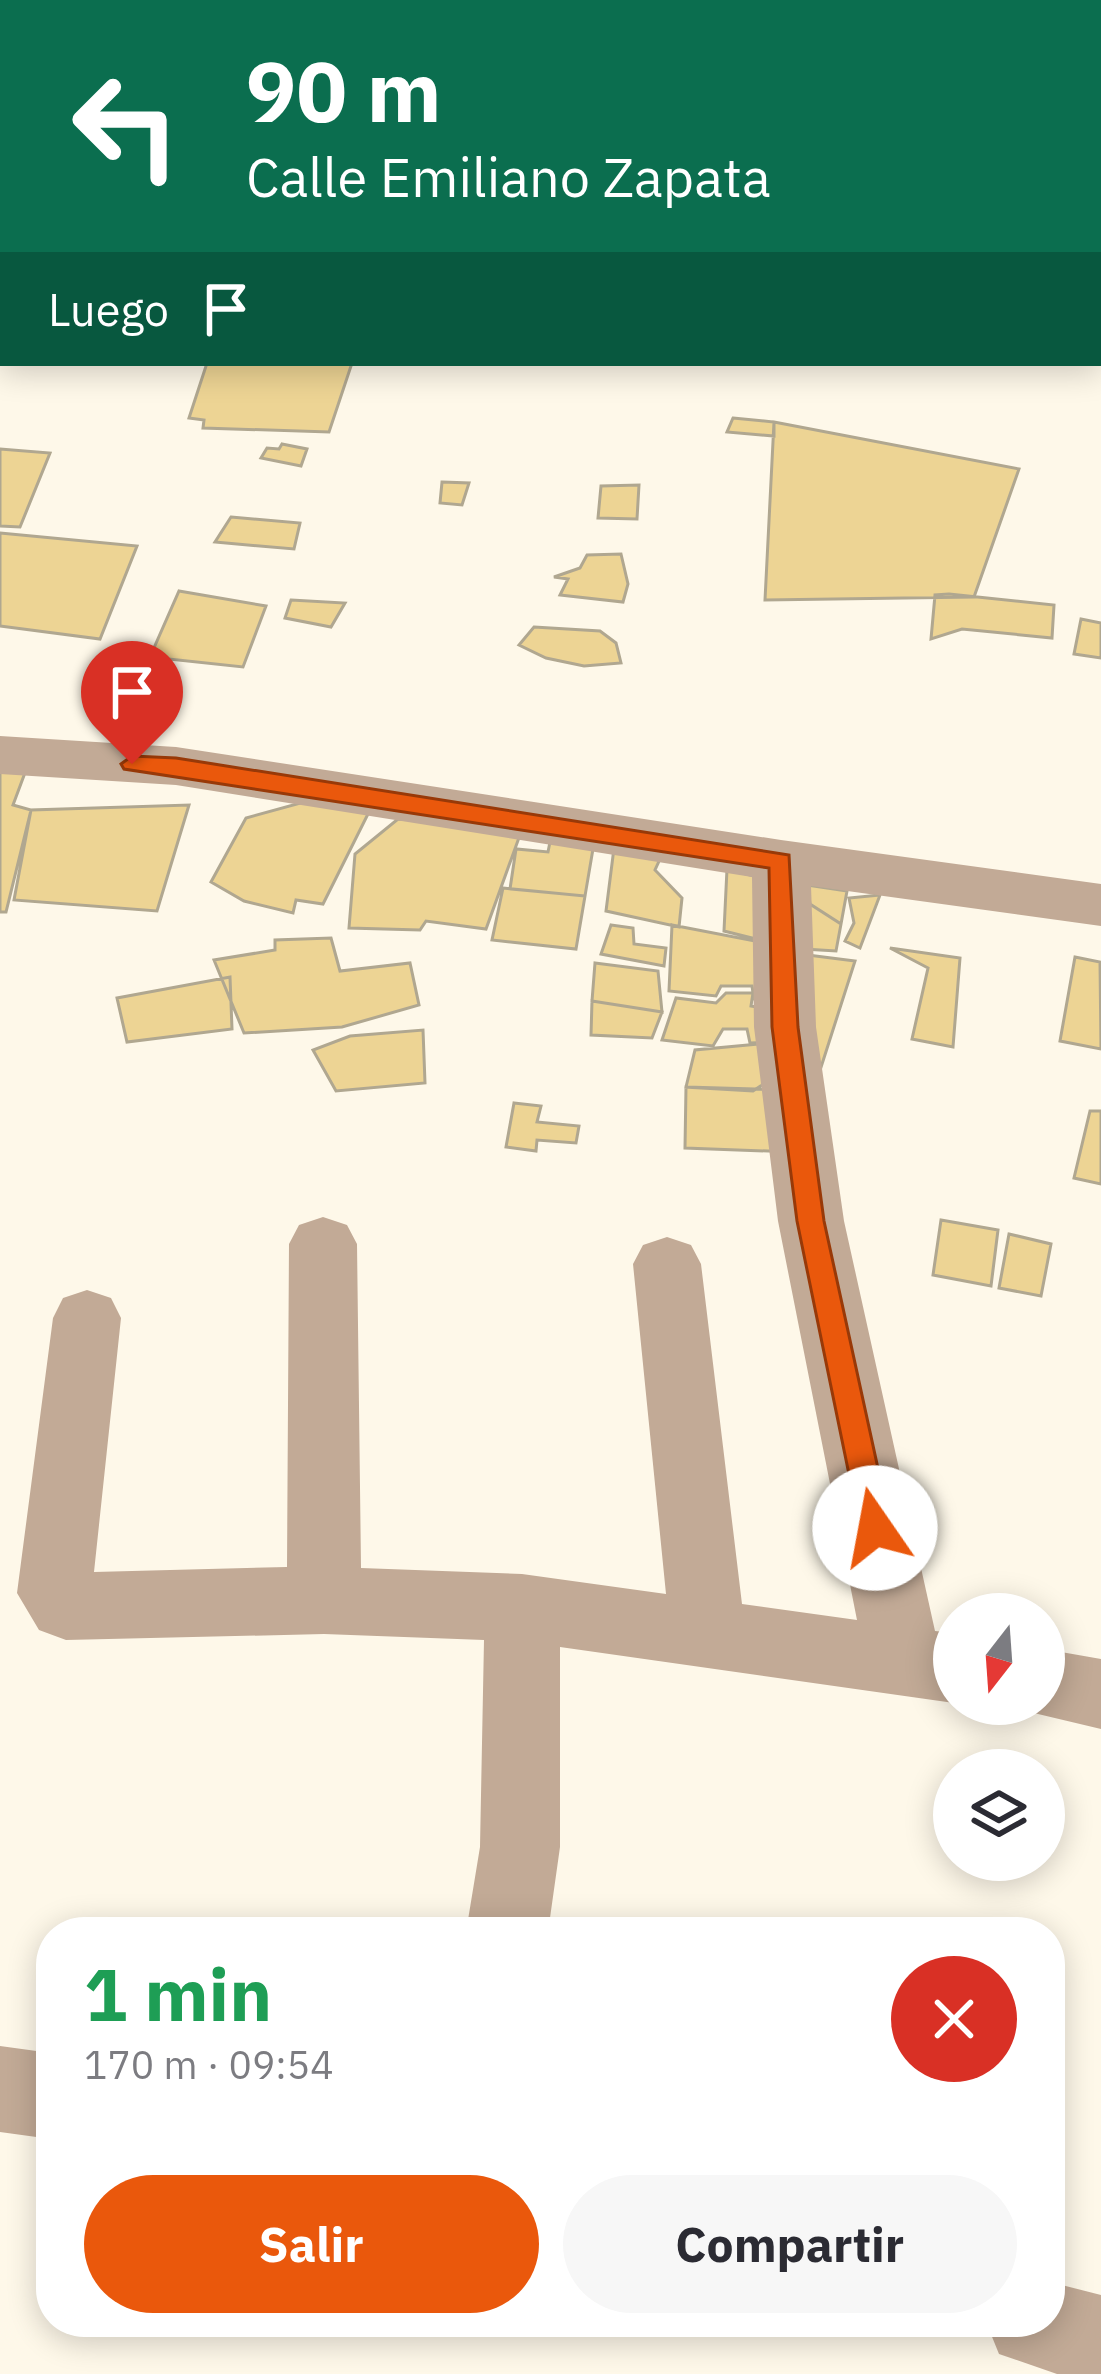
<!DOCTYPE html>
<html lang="es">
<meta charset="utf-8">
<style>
:root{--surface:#fff;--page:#f7f7f7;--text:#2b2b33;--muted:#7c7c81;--accent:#ea580c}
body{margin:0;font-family:"IBM Plex Sans",sans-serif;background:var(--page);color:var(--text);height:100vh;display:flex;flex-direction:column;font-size:45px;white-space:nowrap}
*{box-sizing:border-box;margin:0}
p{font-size:39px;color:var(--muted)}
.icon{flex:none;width:66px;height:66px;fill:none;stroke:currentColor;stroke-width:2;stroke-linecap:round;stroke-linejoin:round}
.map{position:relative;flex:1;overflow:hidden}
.side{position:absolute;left:36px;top:1917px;width:1029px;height:420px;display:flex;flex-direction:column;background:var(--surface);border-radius:48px;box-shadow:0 6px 30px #0003}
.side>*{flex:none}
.banner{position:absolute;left:0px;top:0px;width:1101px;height:366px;box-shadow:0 6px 30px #0003;background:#0b6e4f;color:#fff;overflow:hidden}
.needle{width:78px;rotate:197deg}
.buttons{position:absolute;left:933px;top:1593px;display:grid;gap:24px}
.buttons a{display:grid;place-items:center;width:132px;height:132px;border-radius:50%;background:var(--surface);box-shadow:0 6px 30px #0003;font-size:60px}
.pin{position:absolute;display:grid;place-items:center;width:102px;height:102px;color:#fff;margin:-123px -51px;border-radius:50% 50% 50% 0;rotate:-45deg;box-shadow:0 0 12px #0007}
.pin .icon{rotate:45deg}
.me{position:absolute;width:132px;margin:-66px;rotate:348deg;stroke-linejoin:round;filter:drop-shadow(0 0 9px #0008)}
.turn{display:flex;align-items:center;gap:42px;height:252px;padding:0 48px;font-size:54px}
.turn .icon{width:156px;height:156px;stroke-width:2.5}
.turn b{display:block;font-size:84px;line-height:102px}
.then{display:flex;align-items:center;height:114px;padding:0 48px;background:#0003;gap:24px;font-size:45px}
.round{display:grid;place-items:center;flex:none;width:126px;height:126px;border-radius:63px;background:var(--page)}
.overview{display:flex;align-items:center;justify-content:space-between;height:204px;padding:0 48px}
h1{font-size:72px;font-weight:800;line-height:90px;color:#1e9e55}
.cta{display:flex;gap:24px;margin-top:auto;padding:24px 48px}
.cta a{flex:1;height:138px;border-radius:72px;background:var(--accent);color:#fff;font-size:48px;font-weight:800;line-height:138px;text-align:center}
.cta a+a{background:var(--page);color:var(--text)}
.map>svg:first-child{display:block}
</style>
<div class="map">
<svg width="1101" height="2374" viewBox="0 0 1101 2374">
<rect width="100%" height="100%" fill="#fef8e9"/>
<path fill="#edd494" stroke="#b0a790" stroke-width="3" d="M207,363H352L329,432L203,428L204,420L189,418Z
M733,418L774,422V436L727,432Z
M774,422L1019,469L974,597L765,600Z
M282,444L307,449L301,466L261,458L267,448L279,449Z
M0,449L50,453L20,527L0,526Z
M442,482L469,483L462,505L440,503Z
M639,485L637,519L598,518L601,486Z
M231,517L300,523L294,549L215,542Z
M0,533L137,546L100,639L0,626Z
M621,554L628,584L623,602L560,595L568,579L554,577L580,568L587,555Z
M179,591L266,606L243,667L150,657Z
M949,594L1054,605L1052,638L962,629L931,639L935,595Z
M291,600L345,603L331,627L285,618Z
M1081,619L1101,623V658L1074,654Z
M534,627L600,631L616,643L621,663L584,666L546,658L519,645Z
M0,760L29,762L13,805L31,810L6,912H0Z
M315,799L372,806L323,904L296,900L293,913L244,901L211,882L246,818Z
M189,805L157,911L14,900L31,810Z
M398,819L525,821L486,929L426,921L420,930L349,928L355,854Z
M551,837L594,843L585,896L510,889L516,849L548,852Z
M614,848L660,859L655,870L682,898L679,927L606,911Z
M727,869L781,883L756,939L724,931Z
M807,885L847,891L841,924L810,904Z
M503,888L585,896L576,949L492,940Z
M880,895L860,948L845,941L854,923L849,898Z
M810,904L841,924L836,951L804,949Z
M611,925L633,928L634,944L666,948L664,966L601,954Z
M672,925L770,944L754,1000L752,986H721L716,996L669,991Z
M331,938L340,971L410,963L419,1005L342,1027L244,1033L214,960L275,950V940Z
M890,948L960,958L953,1047L912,1039L928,968Z
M792,953L855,961L807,1111Z
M1075,957L1100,962L1101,1049L1060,1041Z
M595,963L658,971L662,1012L592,1001Z
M230,977L232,1029L127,1042L117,998Z
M726,993H753L751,1006L775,1010L779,1042L750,1043L747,1029H723L713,1046L662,1040L676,998L716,1003Z
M592,1001L662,1012L652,1038L591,1035Z
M423,1030L425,1083L336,1091L313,1050L350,1036Z
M779,1042L762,1085L753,1091L686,1087L695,1050Z
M686,1087L786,1090L793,1152L685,1148Z
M514,1103L541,1106L537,1122L579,1126L576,1143L537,1140L536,1151L506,1147Z
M1090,1111H1101V1184L1074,1178Z
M941,1220L998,1230L991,1286L933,1275Z
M1009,1234L1051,1244L1041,1296L999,1288Z"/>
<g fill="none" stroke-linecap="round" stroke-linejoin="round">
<path fill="#c2aa96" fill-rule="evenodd" d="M0,736L176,747L781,840L1101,884V926L811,886L816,1027L844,1221L935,1631L954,1633V1703L560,1647V1847L548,1932H466L480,1847L484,1640L324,1634L66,1640L39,1630L17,1593L53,1318L63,1298L87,1290L111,1298L121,1318L94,1572L287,1567L289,1244L299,1225L323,1217L347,1225L357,1244L361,1568L522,1574L666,1594L633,1264L643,1245L667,1237L691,1245L701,1264L742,1604L857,1620L778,1221L754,1027L752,877L176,785L0,774Z
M1044,1649L1101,1659V1729L1017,1709L1015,1704H1044Z
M0,2046L51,2053V2139L0,2132Z
M1050,2282L1101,2295V2374H1057L999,2354L986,2322H1050Z"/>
</g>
<path fill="#ea580c" stroke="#983908" stroke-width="3" d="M132,756L176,758L789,855L798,1027L824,1221L891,1528L886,1537L875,1541L865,1537L860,1528L797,1221L772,1027L769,868L124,769L121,764Z"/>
</svg>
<div class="buttons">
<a><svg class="needle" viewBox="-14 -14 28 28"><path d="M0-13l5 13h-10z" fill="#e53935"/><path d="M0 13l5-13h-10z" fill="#7c7c81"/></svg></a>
<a><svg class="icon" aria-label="layers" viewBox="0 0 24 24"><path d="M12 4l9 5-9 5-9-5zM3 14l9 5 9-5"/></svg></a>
</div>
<div class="pin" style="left:132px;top:764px;background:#d93025"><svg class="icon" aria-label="arrive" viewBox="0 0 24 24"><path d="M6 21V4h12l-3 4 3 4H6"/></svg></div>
<svg class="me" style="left:875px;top:1528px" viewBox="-20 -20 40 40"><circle r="19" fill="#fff"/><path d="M0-13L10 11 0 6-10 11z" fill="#ea580c"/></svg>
<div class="banner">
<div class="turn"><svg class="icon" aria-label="left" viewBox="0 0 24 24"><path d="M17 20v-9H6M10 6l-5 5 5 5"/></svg><div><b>90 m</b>Calle Emiliano Zapata</div></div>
<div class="then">Luego<svg class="icon" aria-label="arrive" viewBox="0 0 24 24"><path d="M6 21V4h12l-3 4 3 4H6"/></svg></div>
</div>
<section class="side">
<div class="overview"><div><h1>1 min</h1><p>170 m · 09:54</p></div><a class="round" style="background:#d93025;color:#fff"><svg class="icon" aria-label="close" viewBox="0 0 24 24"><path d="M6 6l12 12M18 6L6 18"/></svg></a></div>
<div class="cta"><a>Salir</a><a>Compartir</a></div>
</section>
</div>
